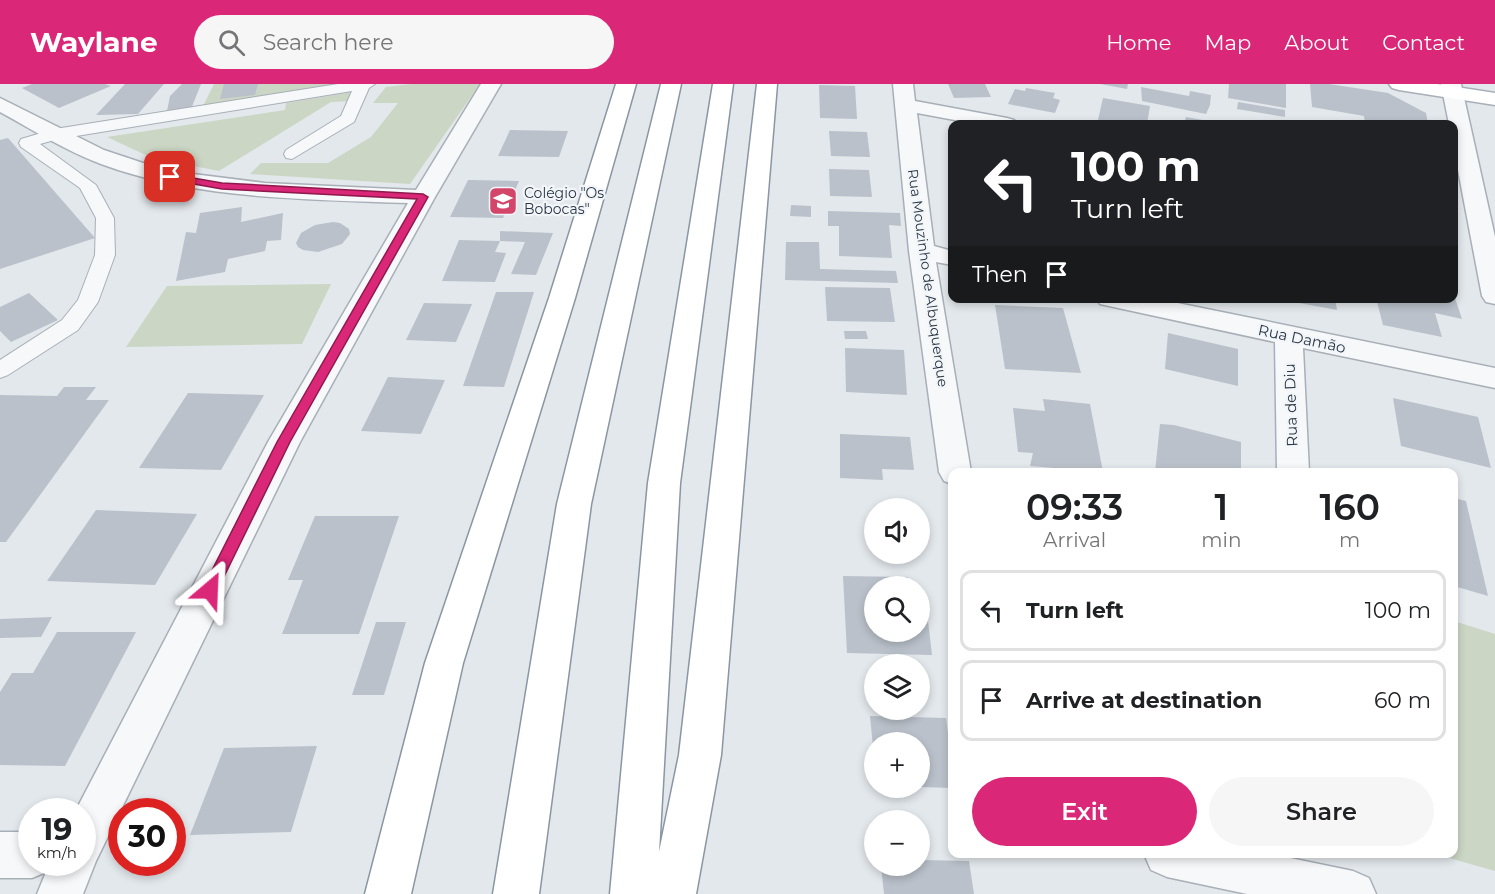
<!DOCTYPE html>
<meta charset="utf-8">
<style>
:root{--surface:#fff;--page:#f6f6f6;--text:#202124;--muted:#757577;--line:#e0e0e0;--accent:#db2777}
body{margin:0;font-family:Montserrat,sans-serif;background:var(--page);color:var(--text);height:100vh;display:flex;flex-direction:column;font-size:22px;white-space:nowrap}
*{box-sizing:border-box;margin:0}
p{font-size:20px;color:var(--muted)}
.icon{flex:none;width:33px;height:33px;fill:none;stroke:currentColor;stroke-width:2;stroke-linecap:round;stroke-linejoin:round}
.map{position:relative;flex:1;overflow:hidden}
.side{position:absolute;left:948px;top:384px;width:510px;height:390px;display:flex;flex-direction:column;background:var(--surface);border-radius:12px;box-shadow:0 3px 9px #0003}
.side>*{flex:none}
.banner{position:absolute;left:948px;top:36px;width:510px;height:183px;border-radius:12px;box-shadow:0 3px 9px #0003;background:#202124;color:#fff;overflow:hidden}
.buttons{position:absolute;left:864px;top:414px;display:grid;gap:12px}
.buttons a{display:grid;place-items:center;width:66px;height:66px;border-radius:50%;background:var(--surface);box-shadow:0 3px 9px #0003;font-size:30px}
.speed{position:absolute;left:18px;top:714px;display:flex;gap:12px;font-size:30px;font-weight:700;text-align:center}
.speed>*{display:grid;place-content:center;width:78px;height:78px;border-radius:50%;background:var(--surface);box-shadow:0 3px 9px #0003;line-height:1}
.speed small{font-size:15px;font-weight:400}
.speed .limit{border:9px solid #d22;background:#fff;color:#111}
.pin{position:absolute;display:grid;place-items:center;width:51px;height:51px;color:#fff;margin:-26px;border-radius:12px;box-shadow:0 3px 9px #0006}
.me{position:absolute;width:66px;margin:-33px;rotate:26deg;stroke-linejoin:round;filter:drop-shadow(0 0 4px #0008)}
.turn{display:flex;align-items:center;gap:21px;height:126px;padding:0 24px;font-size:27px}
.turn .icon{width:78px;height:78px;stroke-width:2.5}
.turn b{display:block;font-size:42px;line-height:51px}
.then{display:flex;align-items:center;height:57px;padding:0 24px;background:#0003;gap:12px;font-size:22px}
.eta{display:flex;justify-content:space-evenly;align-items:center;height:102px;text-align:center}
.eta b{font-size:36px;font-weight:600;line-height:42px}
.action{display:flex;gap:12px;margin-top:auto;padding:12px 24px}
.action a{flex:1;height:69px;border-radius:36px;background:var(--accent);color:#fff;font-size:24px;font-weight:600;line-height:69px;text-align:center}
.action a+a{background:var(--page);color:var(--text)}
ul{padding:0;list-style:none}
li{display:flex;align-items:center;gap:18px;height:81px;margin:0 12px 9px;padding:0 12px;border:3px solid var(--line);border-radius:12px}
li div{flex:1}
li b{display:block;font-size:22px}
li em{font-style:normal}
header{display:flex;align-items:center;gap:36px;box-sizing:border-box;height:84px;padding:0 30px;background:var(--accent);color:#fff}
header strong{font-size:28px}
nav{display:flex;gap:33px;margin-inline-start:auto;font-size:21px}
.search{width:420px;height:54px;background:var(--page);display:flex;align-items:center;gap:15px;box-sizing:border-box;padding:0 21px;border-radius:33px;color:var(--muted);font-size:22px}
.map>svg:first-child{display:block}
</style>
<header>
<strong>Waylane</strong>
<div class="search"><svg class="icon" aria-label="search" viewBox="0 0 24 24"><circle cx="10" cy="10" r="6"/><path d="M15 15l6 6"/></svg>Search here</div>
<nav><a>Home</a><a>Map</a><a>About</a><a>Contact</a></nav>
</header>
<div class="map">
<svg width="1495" height="810" viewBox="0 0 1495 810">
<rect width="100%" height="100%" fill="#e3e8ec"/>
<path fill="#cbd6c4" d="M214,0H366L203,22Z
M411,0H480L410,100L250,90L261,79H328L371,53L398,19H373L386,3Z
M364,6L353,17L331,18L219,87L152,74L107,53L285,26L286,19Z
M331,200L302,260L126,263L167,202Z
M1454,537L1495,550V787L1435,770H1454Z"/>
<path fill="#bac1ca" d="M32,0H105L111,2L59,24L22,4Z
M125,0H164L138,30L96,31Z
M182,0H201L191,25L167,27L170,12Z
M224,0H258L255,11L220,15Z
M948,0H985L991,13L954,14Z
M1100,0H1128L1127,5Z
M1229,0H1286V24L1228,14Z
M1310,0H1329L1388,9L1426,29L1428,40H1365L1364,32L1312,23Z
M819,1L855,2L857,35L820,34Z
M1141,3L1189,12L1190,7L1211,11L1210,21L1206,30L1142,17Z
M1026,4L1055,9L1053,14L1060,16L1055,29L1008,20L1015,5L1025,7Z
M1103,14L1150,22L1147,40H1122L1098,36Z
M1238,18L1285,26V33L1237,25Z
M1186,33L1219,39V40H1184Z
M510,46L568,47L559,73L498,72Z
M829,47L867,48L870,73L831,72Z
M8,54L95,154L0,185V56Z
M829,85L869,86L872,113L830,112Z
M468,96L519,97L503,134L450,133Z
M791,121L811,122V133L790,132Z
M242,123L241,138L283,129L281,156L267,157L265,167L228,175L225,188L176,197L186,148L196,149L200,129Z
M828,127L900,129L901,142L889,141L892,174L839,172V142H828Z
M333,138L340,139L349,145L350,150L342,160L318,168L303,166L298,163L296,159L301,149L315,141Z
M500,147L553,149L536,191L511,190L525,158L500,157Z
M459,156L500,157L495,168L506,169L495,198L442,197Z
M786,158H819L820,185L896,187L898,199L785,196Z
M825,203L890,204L895,238L827,237Z
M496,208H534L504,303L463,302Z
M29,209L58,236L11,258L0,247V223Z
M1283,214H1335L1337,226L1283,216Z
M1376,214L1408,218L1407,214H1455L1462,235L1435,229L1442,253L1383,241Z
M424,219L472,220L456,258L406,256Z
M995,221L1063,224L1081,289L1005,285Z
M844,247H866L868,255H845Z
M1168,249L1238,265V302L1165,285Z
M845,264L904,266L907,311L846,308Z
M388,293L445,296L421,350L361,347Z
M64,303H96L86,316H109L6,458H0V311L57,312Z
M188,309L264,311L221,386L139,384Z
M1393,314L1478,333L1491,384L1401,362Z
M1043,315L1090,320L1103,388L1030,382L1033,369L1018,368L1013,324L1045,327Z
M1160,340L1174,341L1241,358V388H1155Z
M840,350L910,353L914,386L882,385L883,396L840,394Z
M1454,414L1466,417L1488,512L1454,502Z
M96,426L197,430L155,501L47,497Z
M315,432H399L359,550H282L303,496H288Z
M843,492L908,493L909,502H874V548H920V511H925L932,571L847,569Z
M52,533L41,553L0,554V535Z
M376,538H406L384,611H352Z
M57,548H136L65,682L0,681V608L12,589H33Z
M870,632L946,634L952,680V704L920,703V658H874L873,663Z
M317,662L291,748L190,751L224,664Z
M920,776L969,777L974,810H884L881,782H920Z"/>
<g fill="none" stroke-linecap="round" stroke-linejoin="round">
<g stroke="#a8afb7" stroke-width="2">
<path id="lane" d="M338,0H375L369,4L354,38L292,75L286,74L284,70L286,66L341,32L352,7L58,55L40,60L96,101L114,134L115,171L98,218L78,246L8,291L0,294V276L62,236L78,216L95,171L96,134L80,104L21,63L19,59L21,55L55,45Z"/>
</g>
<g stroke="#a8afb7" stroke-width="3">
<path id="street" d="M481,0H501L435,113L300,358L96,777L83,810H37L46,788L32,794H0V748H32V778H82V728H75L268,358L408,119C305,115 199,116 101,80C66,67 33,46 0,28V14L104,66L152,82L185,89L265,99L416,106Z
M893,0H913L915,17L1007,34L1014,36L1017,40H976L917,29L934,162L952,167V181L936,178L971,388H952V400L944,397L939,388L909,167Z
M1441,0H1461L1495,153V220L1486,218L1482,212L1454,65V40H1449Z
M1096,214H1153L1495,284V304L1303,264L1309,388H1277L1275,258L1109,222L1100,220Z
M1144,770H1271L1353,787L1369,794L1376,810H1247L1167,793L1151,786Z"/>
</g>
<g stroke="#a8afb7" stroke-width="3">
<path id="secondary" d="M1389,0H1437L1495,9V21L1399,6L1392,4Z"/>
</g>
<g stroke="#8a96a3" stroke-width="3">
<path id="highway" d="M616,0H636L575,214L463,579L411,810H365L425,579L549,214Z
M661,0H681L591,420L539,810H493L557,420Z
M713,0H733L680,399L659,768L679,671L757,0H777L721,671L696,810H610L648,399Z"/>
</g>
<use href="#lane" fill="#f6f8fa" fill-rule="evenodd"/>
<use href="#street" fill="#f6f8fa" fill-rule="evenodd"/>
<use href="#secondary" fill="#fff" fill-rule="evenodd"/>
<use href="#highway" fill="#fff" fill-rule="evenodd"/>
</g>
<path fill="#db2777" stroke="#8e194d" stroke-width="1.5" d="M170,90L222,99L423,110L428,113L290,358L215,511L210,513L204,511L202,506L277,358L417,115L222,105L166,95V91Z"/>
<defs>
<g id="school-square" transform="scale(1.5)"><rect x="-9" y="-9" width="18" height="18" rx="4" fill="#d3466a" stroke="#f3f6f9"/><path d="M0-5L7-2L0 1L-7-2ZM-4 1L0 2.5L4 1V4Q0 6-4 4Z" fill="#fff"/></g>
</defs>
<g fill-rule="evenodd">
<use href="#school-square" x="503" y="117"/>
</g>
<g text-anchor="middle" stroke-width="4.5" stroke-linejoin="round" paint-order="stroke">
<g font-size="14" fill="#2a3745" stroke="#f3f6f9" text-anchor="start">
<text x="524" y="114">Colégio "Os<tspan x="524" dy="16">Bobocas"</tspan></text>
</g>
<g font-size="14" fill="#2a3745" stroke="#f3f6f9">
<text transform="translate(928 194) rotate(82)" y="5">Rua Mouzinho de Albuquerque</text>
</g>
<g font-size="15" fill="#2a3745" stroke="#f3f6f9">
<text transform="translate(1302 255) rotate(12)" y="5">Rua Damão</text>
<text transform="translate(1291 321) rotate(-92)" y="5">Rua de Diu</text>
</g>
</g>
</svg>
<div class="buttons">
<a><svg class="icon" aria-label="sound" viewBox="0 0 24 24"><path d="M4 9h4l5-4v14l-5-4H4zM17 9q2 3 0 6"/></svg></a>
<a><svg class="icon" aria-label="search" viewBox="0 0 24 24"><circle cx="10" cy="10" r="6"/><path d="M15 15l6 6"/></svg></a>
<a><svg class="icon" aria-label="layers" viewBox="0 0 24 24"><path d="M12 4l9 5-9 5-9-5zM3 14l9 5 9-5"/></svg></a>
<a>+</a>
<a>−</a>
</div>
<div class="speed"><div>19<small>km/h</small></div><div class="limit">30</div></div>
<div class="pin" style="left:170px;top:93px;background:#d93025"><svg class="icon" aria-label="arrive" viewBox="0 0 24 24"><path d="M6 21V4h12l-3 4 3 4H6"/></svg></div>
<svg class="me" style="left:210px;top:506px" viewBox="-20 -20 40 40"><path d="M0-17L14 15 0 8-14 15z" fill="#db2777" stroke="#fff" stroke-width="4"/></svg>
<div class="banner">
<div class="turn"><svg class="icon" aria-label="left" viewBox="0 0 24 24"><path d="M17 20v-9H6M10 6l-5 5 5 5"/></svg><div><b>100 m</b>Turn left</div></div>
<div class="then">Then<svg class="icon" aria-label="arrive" viewBox="0 0 24 24"><path d="M6 21V4h12l-3 4 3 4H6"/></svg></div>
</div>
<section class="side">
<div class="eta">
<div><b>09:33</b><p>Arrival</p></div>
<div><b>1</b><p>min</p></div>
<div><b>160</b><p>m</p></div>
</div>
<ul>
<li><svg class="icon" aria-label="left" viewBox="0 0 24 24"><path d="M17 20v-9H6M10 6l-5 5 5 5"/></svg><div><b>Turn left</b></div><em>100 m</em></li>
<li><svg class="icon" aria-label="arrive" viewBox="0 0 24 24"><path d="M6 21V4h12l-3 4 3 4H6"/></svg><div><b>Arrive at destination</b></div><em>60 m</em></li>
</ul>
<div class="action"><a>Exit</a><a>Share</a></div>
</section>
</div>
